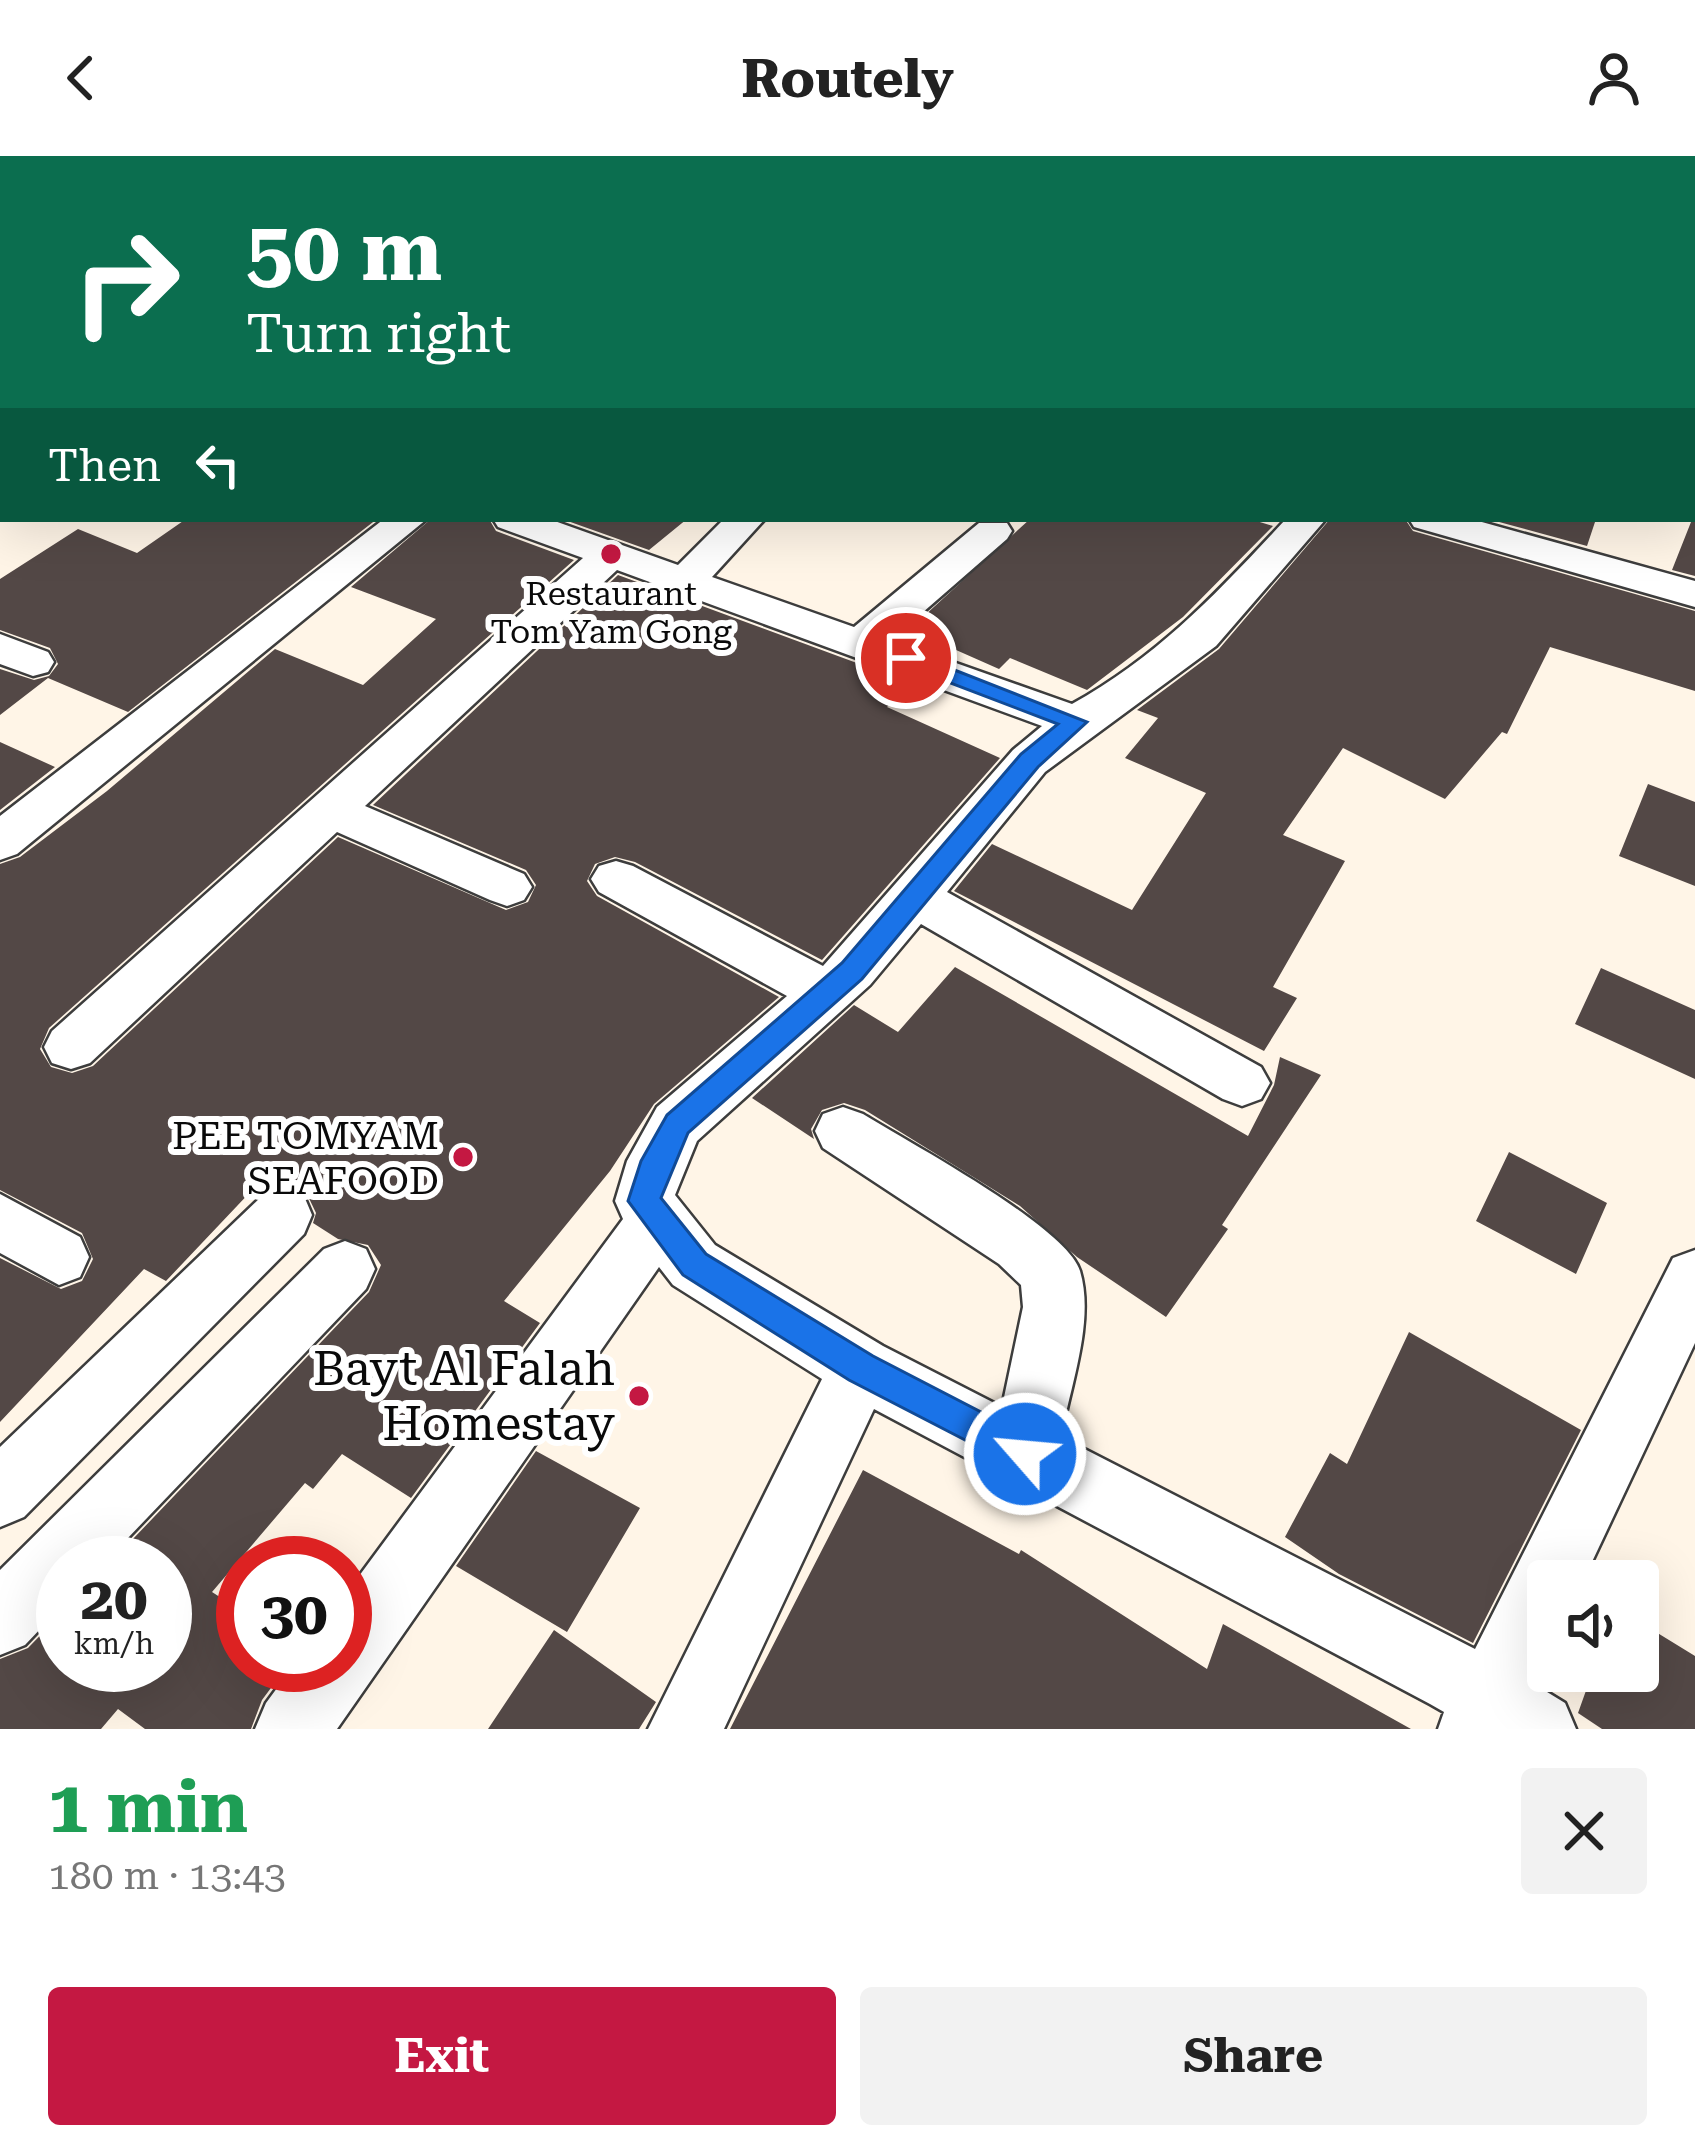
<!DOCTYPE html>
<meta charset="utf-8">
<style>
:root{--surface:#fff;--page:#f2f2f2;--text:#222;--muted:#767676;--accent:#c41842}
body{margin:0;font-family:"Roboto Serif",serif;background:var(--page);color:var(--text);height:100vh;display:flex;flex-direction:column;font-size:45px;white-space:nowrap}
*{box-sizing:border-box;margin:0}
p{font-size:39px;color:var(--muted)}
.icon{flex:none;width:66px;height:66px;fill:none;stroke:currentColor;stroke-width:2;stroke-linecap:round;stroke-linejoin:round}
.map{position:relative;height:1573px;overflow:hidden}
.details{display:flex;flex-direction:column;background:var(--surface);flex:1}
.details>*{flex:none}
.hud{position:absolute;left:0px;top:0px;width:1695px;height:366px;box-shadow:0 12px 48px #0002;background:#0b6e4f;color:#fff;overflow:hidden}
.buttons{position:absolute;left:1527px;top:1404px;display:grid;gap:24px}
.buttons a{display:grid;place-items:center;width:132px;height:132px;border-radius:12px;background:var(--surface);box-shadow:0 12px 48px #0002;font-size:60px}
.speed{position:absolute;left:36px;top:1380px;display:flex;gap:24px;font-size:60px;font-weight:700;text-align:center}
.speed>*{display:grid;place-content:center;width:156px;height:156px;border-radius:50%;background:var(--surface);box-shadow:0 12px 48px #0002;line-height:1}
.speed small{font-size:30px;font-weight:400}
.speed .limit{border:18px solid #d22;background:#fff;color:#111}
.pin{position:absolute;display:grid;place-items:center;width:102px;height:102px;color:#fff;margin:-51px;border:6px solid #fff;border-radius:50%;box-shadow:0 3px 12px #0007}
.me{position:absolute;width:132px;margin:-66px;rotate:297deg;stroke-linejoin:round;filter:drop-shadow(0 0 9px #0008)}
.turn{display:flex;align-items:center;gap:42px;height:252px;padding:0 48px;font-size:54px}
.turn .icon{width:156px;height:156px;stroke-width:2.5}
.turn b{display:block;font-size:84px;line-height:102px}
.then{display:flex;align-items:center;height:114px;padding:0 48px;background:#0003;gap:24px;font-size:45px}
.round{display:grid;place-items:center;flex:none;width:126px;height:126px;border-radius:12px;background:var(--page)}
.head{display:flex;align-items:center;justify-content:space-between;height:204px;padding:0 48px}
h1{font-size:72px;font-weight:700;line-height:90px;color:#1e9e55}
.cta{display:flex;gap:24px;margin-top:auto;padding:24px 48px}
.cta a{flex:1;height:138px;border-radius:12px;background:var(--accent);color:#fff;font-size:48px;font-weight:700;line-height:138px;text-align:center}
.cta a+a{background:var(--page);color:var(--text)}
header{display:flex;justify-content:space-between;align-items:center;height:156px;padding:0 48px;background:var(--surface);font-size:54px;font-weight:700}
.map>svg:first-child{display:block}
</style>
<header><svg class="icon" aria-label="back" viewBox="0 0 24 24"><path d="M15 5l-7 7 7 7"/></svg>Routely<svg class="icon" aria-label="person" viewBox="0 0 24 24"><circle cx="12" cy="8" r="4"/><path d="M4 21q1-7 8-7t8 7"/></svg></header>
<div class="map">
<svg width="1695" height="1573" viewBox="0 0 1695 1573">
<rect width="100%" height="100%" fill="#fff5e7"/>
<path fill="#534846" d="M186,363H377L128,556L48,522L0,559V513L34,524L49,520L58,508L50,492L0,474V423L78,373L137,397Z
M431,363H489L496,375L574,404L49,872L40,893L51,911L72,917L93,910L338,681L506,754L528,746L536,729L526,714L373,649L618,419L911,527L887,551L1000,602L822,804L635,706L615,701L595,708L587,725L597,740L779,841L654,948L610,1015L504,1145L540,1167L411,1342L342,1298L313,1333L305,1327L212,1436L243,1456V1509H288L262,1544L251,1573H145L118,1553L101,1573H0V1503L28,1492L63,1456V1509H165V1407H110L369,1136L381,1109L368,1089L338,1083L313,1067L316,1057L306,1036L285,1028L262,1035L255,1031L166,1125L144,1113L0,1266V1102L61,1133L82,1125L93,1103L82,1077L0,1034V708L20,701L107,635L275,493L363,529L436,463L351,431Z
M562,363H687L649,394Z
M1030,363H1250L1273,370L1183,461L1087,534L1010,502L999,513L947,490L940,497L900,482Z
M1330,363H1405L1413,375L1695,455V535L1550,491L1507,578L1502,576L1445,643L1343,592L1283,679L1345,705L1273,831L1297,842L1264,895L954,735L992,688L1132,754L1206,637L1125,602L1158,562L1137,554L1219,493Z
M1488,363H1596L1587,390Z
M1691,366H1695V420L1672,414Z
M0,586L55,611L0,654Z
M1648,628L1695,646V730L1619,700Z
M955,811L1248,980L1274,929L1280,901L1321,919L1222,1069L1228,1073L1166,1161L1077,1101L1020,1050L865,954L844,947L822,954L811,973L814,983L752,942L854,849L898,876Z
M1601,812L1695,854V923L1575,868Z
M1509,996L1607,1047L1576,1118L1476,1065Z
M1409,1176L1581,1274L1473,1487L1339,1418L1285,1381L1330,1297L1347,1308Z
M536,1295L640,1352L567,1476L456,1410Z
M863,1314L1019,1398L1021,1394L1207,1513L1223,1468L1411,1573H730Z
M1638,1465L1695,1500V1573H1602L1578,1557L1593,1515H1638Z
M554,1474L656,1546L639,1573H488Z"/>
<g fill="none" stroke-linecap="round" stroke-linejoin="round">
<g stroke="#3d3d3d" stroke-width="5">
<path id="minor" d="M419,0H449L417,3Z
M696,0H731L733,3H698Z
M1234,0H1263L1232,3Z
M1370,0H1403L1405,3H1372Z
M1692,164L1695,165V185L1692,184Z
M3,169V190L0,191V170Z
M1692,292L1695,293V315L1692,314Z
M3,295V318L0,319V296Z
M384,363H427L17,698L0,704V660Z
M493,363H549L678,409L724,363H765L712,421L854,471L979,367H1007L1012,375L1007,383L891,484L1072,548C1159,500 1219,435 1286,363H1326L1216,490L1045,616L947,736L1261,911L1270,927L1261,943L1242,950L1223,943L921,768L870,829L697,985L675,1039L715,1089L883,1190L1002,1251L1023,1151L1021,1129L999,1108L823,992L815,975L823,958L843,951L863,958C908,986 1067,1071 1080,1115C1095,1165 1070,1231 1061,1281L1475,1493L1673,1102L1695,1094V1187L1583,1425H1548V1499L1534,1528L1565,1547L1576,1573H1438L1444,1556L1430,1548L874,1253L724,1573H648L822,1223L673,1129L659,1111L337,1573H255L266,1547L294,1509H345V1439L623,1063L615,1045L627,1005L657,951L787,840L599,736L591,723L599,710L616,705L633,710L823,810L1013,594L1042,570L617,414L365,650L524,718L532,731L524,744L507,750L490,744L337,676L90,907L71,913L52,907L44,891L52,875L583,402L498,371Z
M1409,363H1471L1695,425V451L1414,371Z
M0,478L48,496L54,506L48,516L33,520L0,508Z
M283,1032L304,1040L312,1059L304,1078L24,1361L0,1371V1291L262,1040Z
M0,1038L80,1081L89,1101L80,1121L59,1129L0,1097Z
M345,1085L366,1093L375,1113L366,1133L104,1407H63V1449L25,1489L0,1499V1414L324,1093Z"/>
</g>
<use href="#minor" fill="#fff" fill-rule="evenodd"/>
</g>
<path fill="#1a73e8" stroke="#114b97" stroke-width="3" d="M906,495L1087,566L1038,611L862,823L688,977L661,1042L706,1098L873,1200L1037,1285L1042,1298L1037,1310L1025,1315L849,1224L683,1119L628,1045L641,1005L667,959L842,807L1021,598L1058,568L898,507V497Z"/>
<g fill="#c41842" stroke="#fff" stroke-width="4.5">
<circle cx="611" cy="398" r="12"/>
<circle cx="463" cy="1001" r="12"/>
<circle cx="639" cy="1240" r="12"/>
</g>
<g text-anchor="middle" stroke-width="12" stroke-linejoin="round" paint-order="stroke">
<g font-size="33" fill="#0a0a0a" stroke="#fff">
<text x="611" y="449">Restaurant<tspan x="611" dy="38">Tom Yam Gong</tspan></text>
</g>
<g font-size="39" fill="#0a0a0a" stroke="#fff" text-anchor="end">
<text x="439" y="993">PEE TOMYAM<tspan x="439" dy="45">SEAFOOD</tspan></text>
</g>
<g font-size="48" fill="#0a0a0a" stroke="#fff" text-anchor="end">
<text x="615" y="1229">Bayt Al Falah<tspan x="615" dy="55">Homestay</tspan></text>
</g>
</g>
</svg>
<div class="buttons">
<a><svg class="icon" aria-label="sound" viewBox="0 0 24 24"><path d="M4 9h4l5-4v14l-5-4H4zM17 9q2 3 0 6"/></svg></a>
</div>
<div class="speed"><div>20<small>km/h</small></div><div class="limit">30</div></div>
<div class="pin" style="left:906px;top:502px;background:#d93025"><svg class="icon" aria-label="arrive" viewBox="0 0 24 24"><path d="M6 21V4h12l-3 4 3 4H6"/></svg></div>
<svg class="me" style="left:1025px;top:1298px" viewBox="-20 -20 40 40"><circle r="17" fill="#1a73e8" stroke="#fff" stroke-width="3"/><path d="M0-11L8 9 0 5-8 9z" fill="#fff"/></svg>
<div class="hud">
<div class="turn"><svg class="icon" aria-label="right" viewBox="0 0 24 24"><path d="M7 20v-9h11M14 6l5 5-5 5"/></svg><div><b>50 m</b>Turn right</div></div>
<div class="then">Then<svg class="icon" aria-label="left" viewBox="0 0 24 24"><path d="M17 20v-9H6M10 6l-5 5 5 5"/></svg></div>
</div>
</div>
<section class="details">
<div class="head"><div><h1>1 min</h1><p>180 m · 13:43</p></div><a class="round"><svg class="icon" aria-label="close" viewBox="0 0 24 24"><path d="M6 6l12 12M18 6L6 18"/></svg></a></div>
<div class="cta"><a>Exit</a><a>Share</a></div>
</section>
